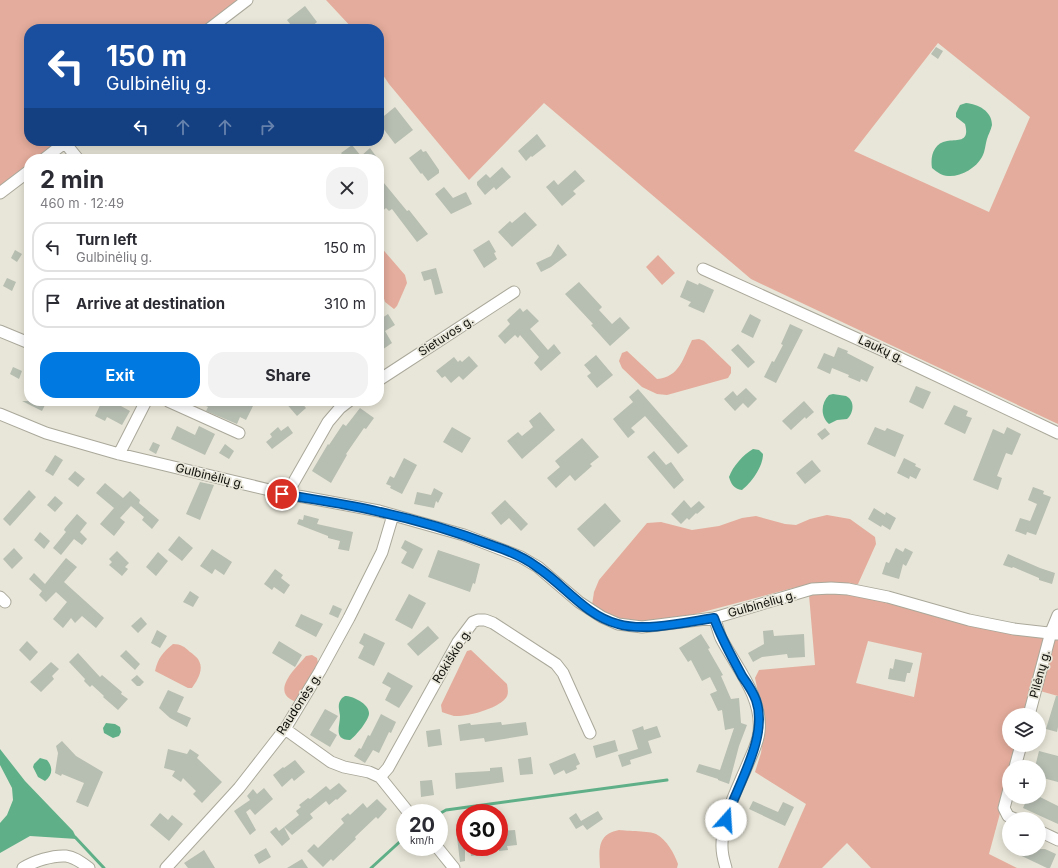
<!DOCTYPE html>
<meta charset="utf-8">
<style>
:root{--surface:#fff;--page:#f2f2f3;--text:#2b2b33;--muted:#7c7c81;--line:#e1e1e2;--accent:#0079e0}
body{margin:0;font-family:Inter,sans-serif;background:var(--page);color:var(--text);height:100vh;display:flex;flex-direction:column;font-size:15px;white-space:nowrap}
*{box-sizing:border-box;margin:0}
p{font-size:13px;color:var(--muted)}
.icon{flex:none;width:22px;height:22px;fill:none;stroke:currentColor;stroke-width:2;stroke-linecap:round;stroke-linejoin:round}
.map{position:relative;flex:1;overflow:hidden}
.panel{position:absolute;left:24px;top:154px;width:360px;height:252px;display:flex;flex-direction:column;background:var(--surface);border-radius:16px;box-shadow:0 2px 10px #0003}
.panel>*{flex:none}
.hud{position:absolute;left:24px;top:24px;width:360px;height:122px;border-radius:16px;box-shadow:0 2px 10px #0003;background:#1a4fa0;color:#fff;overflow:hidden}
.buttons{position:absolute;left:1002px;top:708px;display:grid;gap:8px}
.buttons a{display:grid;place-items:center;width:44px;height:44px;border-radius:50%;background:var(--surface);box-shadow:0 2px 10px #0003;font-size:20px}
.speed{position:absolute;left:396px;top:804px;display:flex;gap:8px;font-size:20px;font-weight:700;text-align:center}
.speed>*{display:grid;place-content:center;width:52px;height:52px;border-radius:50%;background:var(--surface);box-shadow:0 2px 10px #0003;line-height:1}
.speed small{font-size:10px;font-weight:400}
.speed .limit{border:6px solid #d22;background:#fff;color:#111}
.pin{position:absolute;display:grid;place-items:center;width:34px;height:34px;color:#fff;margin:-17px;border:2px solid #fff;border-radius:50%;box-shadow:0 1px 4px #0007}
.me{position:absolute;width:44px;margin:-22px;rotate:19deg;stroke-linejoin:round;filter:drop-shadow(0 0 3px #0008)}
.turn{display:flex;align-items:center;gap:14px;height:84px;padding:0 16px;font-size:18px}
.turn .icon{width:52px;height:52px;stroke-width:2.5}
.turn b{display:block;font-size:28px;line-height:34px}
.lanes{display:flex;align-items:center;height:38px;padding:0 16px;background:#0003;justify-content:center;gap:20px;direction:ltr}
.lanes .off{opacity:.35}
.round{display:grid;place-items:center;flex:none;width:42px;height:42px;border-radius:16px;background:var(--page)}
.overview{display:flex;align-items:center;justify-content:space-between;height:68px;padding:0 16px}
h1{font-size:24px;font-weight:700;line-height:30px}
.primary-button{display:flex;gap:8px;margin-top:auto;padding:8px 16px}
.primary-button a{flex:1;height:46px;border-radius:16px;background:var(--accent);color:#fff;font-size:16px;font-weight:700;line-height:46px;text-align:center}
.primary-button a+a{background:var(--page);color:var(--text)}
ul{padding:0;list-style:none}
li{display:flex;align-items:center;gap:12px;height:50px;margin:0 8px 6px;padding:0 8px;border:2px solid var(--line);border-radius:16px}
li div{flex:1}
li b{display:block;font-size:15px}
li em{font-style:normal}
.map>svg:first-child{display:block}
</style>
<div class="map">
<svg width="1058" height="868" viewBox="0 0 1058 868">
<rect width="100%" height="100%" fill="#e8e6d8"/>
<path fill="#e4ac9c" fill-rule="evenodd" d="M0,0H240L202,29H29V141H58L34,159H29V163L0,186Z
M326,0H1058V424L751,279L544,103L469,180L389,84L379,69V29H353ZM938,43L1030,117L989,212L854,151Z
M379,245L405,275L407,283L404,290L397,306L394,309L385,302L379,281Z
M658,255L675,273L662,285L646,267Z
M699,339L704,341L731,367V373L728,378L667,395L657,394L642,387L622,368L619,361L622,353L627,351L657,379C680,377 683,358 692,340Z
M827,515L850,519L875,537L876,544L858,584L823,583L793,588L688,616L632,623L614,619L592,605L594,592L599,580L647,523L661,522L692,530L719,526L742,518L756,516L785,524L796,525L810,519Z
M828,593C876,594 921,615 967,624C997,631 1028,634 1058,639V696L1033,689L1026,715H1009V745H1018L1013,767H1009V780L989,854L1017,868H871L847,843L822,868H778L806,804L755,772L761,753L765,724L755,678L759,670L815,665L809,595ZM868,641L922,653L914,697L856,683Z
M173,644C181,644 185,647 190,652C193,654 198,658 199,661C204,670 197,681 192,688H188L155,671C158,658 163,652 173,644Z
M471,650L507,684C508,690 509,695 505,699C496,709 467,717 454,716C450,715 445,713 442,712L441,705L467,651Z
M312,655L317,658L318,663L317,668L299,699L294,701C270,691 297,667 306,656Z
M619,830C627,831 650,831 656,834C667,840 674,853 678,864L677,868H600C599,850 597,834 619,830Z"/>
<path fill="#5fb088" d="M966,103C978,104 992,111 992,125C991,130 988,135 987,139C985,146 985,152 982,157C976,168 961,177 948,176C942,176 937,172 932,168C930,156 934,143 947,141C958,139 970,143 965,124L956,117V113L960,105Z
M833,394C837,395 842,395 846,396C856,401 853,414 847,419L837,420L829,424C820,416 821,403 829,395Z
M753,449L759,450L763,454C763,467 751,483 742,490C734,489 731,484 729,477C733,466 743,455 753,449Z
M345,696C353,696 370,704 369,714C368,721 356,736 350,740C333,740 340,726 340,716C339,708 337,704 342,698Z
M106,723L115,724L120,727L121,732L119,736L113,738L104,733L103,728Z
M0,749L25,781L73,831L77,839L30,836L0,853V823L7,815L13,800L12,788L0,765Z
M40,758L47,760C53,767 53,775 45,781L38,777L33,767L34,764Z"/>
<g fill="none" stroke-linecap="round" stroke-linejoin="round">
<path stroke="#5fb088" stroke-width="3" d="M439,814L446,810L667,780
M75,837L104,868
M371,868L405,837"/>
</g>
<path fill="#b7beb2" d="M305,6L317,22L309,29H294L287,20Z
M936,47L943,51L938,59L931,54Z
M395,107L413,130L395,144L379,123V120Z
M537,134L546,146L532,157L531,156L526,161L518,151Z
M352,145L361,156L370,148L378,159H346L341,153Z
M421,149L423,152L426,151L439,170V173L428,181L422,173L421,174L409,158Z
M502,167L511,177L496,190L494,187L485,195L477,185V182L486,174L490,178Z
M575,170L585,181L573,191L576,194L562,206L546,187L554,180L558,185Z
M379,177L407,211L409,210L428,234L417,242L392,209L389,211L386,208L379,214Z
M444,187L453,198L466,192L472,204L451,214L435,194Z
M525,212L537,225L512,247L498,232L510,221L512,223Z
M489,240L496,252L494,253L497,259L484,268L473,250Z
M558,244L567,255L551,267L541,272L536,263L551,256Z
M15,250L22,254L17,262L11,258Z
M436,268L443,293L435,295L431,279L424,281L421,272Z
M7,278L16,282L12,291L3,286Z
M687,280L698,285L699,283L714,290L704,313L688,306L691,302L680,297Z
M579,282L602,307L599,310L612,324L620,317L630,328L610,346L591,325L593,324L565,294Z
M520,308L523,312L527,309L539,321L530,329L548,350L554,344L561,353L541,371L534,363L539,357L520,335L518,338L515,335L505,344L498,336L510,324L507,320Z
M388,314L395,325L385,331L392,343L379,352V320Z
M750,314L761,320L753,338L741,332Z
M790,324L803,330L776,383L764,377L772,361L774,362L783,345L781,344Z
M738,344L755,362L748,368L731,350Z
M838,347L848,351L847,353L874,367L867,382L861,379L860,382L848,377L849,375L832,368L830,374L817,368L824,353L834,357Z
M596,355L613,375L597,388L587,376L591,373L584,365Z
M469,356L478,366L463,380L459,376L451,383L445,376L442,378L436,371L454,357L458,362L460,360L462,362Z
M13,367L22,371L19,379L10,374Z
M916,386L931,392L923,409L909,402Z
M746,388L757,399L748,408L743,403L735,411L724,399L733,391L737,396Z
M638,389L688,446L678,454L645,416L631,428L635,432L628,438L613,419L633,402L629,397Z
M22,401H47L42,411Z
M102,401H112L130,411L122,425L107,417L105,421L95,416Z
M196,401H244L253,406L246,420L240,417L237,424L206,411L208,407Z
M284,401H300L306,408L297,416Z
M804,401L814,412L806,419L805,417L791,430L782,421Z
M954,405L968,411L966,416L972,418L965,434L944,424Z
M360,408L374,418L366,429L364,428L346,454L347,455L331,483L312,471L328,444L329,445L343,424L346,426Z
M540,412L555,430L522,459L507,441L518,432L522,436L533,427L529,421Z
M177,426L195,435L199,426L215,434L205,455L171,439Z
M288,426L293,433L272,449L266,442L272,437L270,434L278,427L281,431Z
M452,427L471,438L462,453L443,442Z
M875,427L885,431L887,428L904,435L895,457L867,444Z
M1007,427L1021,434L1012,455L1006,453L997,476L1002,478L998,490L973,480L993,429L1004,434Z
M825,428L830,434L822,440L817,434Z
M582,438L599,457L590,464L592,466L575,481L570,475L556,488L547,478L560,467L555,461Z
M153,442L160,445L156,454L149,450Z
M225,444L234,451L229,459L219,453Z
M654,451L666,465L671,462L684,480L674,489L647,457Z
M55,455L63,460L53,476L45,471Z
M404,458L417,465L402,494L390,488L391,486L386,484L390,476L394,478Z
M904,458L916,464L915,466L921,469L916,479L910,476L909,479L897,473Z
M812,460L821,471L805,484L796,473Z
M75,471L85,479L78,487L68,479Z
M200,482L214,485L200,520L186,514Z
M105,483L123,498L130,491L140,500L139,503L159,520L152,529L142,520L144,517L131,506L120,518L125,522L114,536L100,524L114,508L96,493Z
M1033,487L1044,491L1043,494L1051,497L1036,535L1027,532L1026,535L1015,531L1020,518L1030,521L1031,519L1037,504L1028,500Z
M434,488L443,493L438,503L436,501L434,508L414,504L417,492L431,495Z
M29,490L36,497L10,526L3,519Z
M55,496L63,503L55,512L47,505Z
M505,500L528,524L521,531L509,518L501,525L491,513Z
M684,500L691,508L699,501L705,507L697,514L696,513L689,520L687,518L681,524L671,514Z
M605,503L621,521L594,547L577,529Z
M874,508L885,515L886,512L896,518L890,530L882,525L881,527L868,519Z
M77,514L87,523L80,532L87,539L82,545L74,539L61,555L53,548L66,532L64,530L65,528Z
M304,515L319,519L317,524L353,532L349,551L338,549L340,541L328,538V536L297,524L299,519L303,520Z
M40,532L50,541L44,549L34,540Z
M179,536L193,548L182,561L168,550Z
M405,540L423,549L413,569L401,563L407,552L401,548Z
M14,548L23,558L12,569L3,559Z
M896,548L903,552L905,548L913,552L906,566L903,564L899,579L882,574L886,562L889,563Z
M212,549L232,562L224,575L215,569L212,574L200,566Z
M438,550L480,564L475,584L473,583L470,592L428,577Z
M117,551L129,563L125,567L128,569L122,576L109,565L112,562L109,559Z
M158,552L168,561L156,576L146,567Z
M1008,554L1040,568L1055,573L1052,584L1039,580V578L1013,567L1012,568L1003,565Z
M66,558L77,567L64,582L104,618L96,628L82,616L75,623L71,618L63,628L53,619L67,602L56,592L46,602L39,595L42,591L29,579L34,573L45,584Z
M275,569L283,575L281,578L290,585L284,594L274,587L272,590L264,584Z
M190,591L199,597L193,607L183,602Z
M409,594L426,603L412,629L395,620Z
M333,605L342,609L338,618L329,614Z
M301,614L323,624L316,637L295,626Z
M141,617L147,624L138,633L131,626Z
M428,626L439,638L418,656L407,644Z
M157,630L167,636L160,648L151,643Z
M773,630L774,636L804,634L805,657L788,658L787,654L762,657L753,662L748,653L764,644L763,631Z
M364,633L385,643L374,666L358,658L364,646L359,643Z
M701,634L710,648L708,649L723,675L721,676L731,699L739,698L741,723L747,725L739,746L729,784L718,780V779L696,772L699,764L720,770L734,728L725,730L722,710L718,711L710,694L717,691L710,677L702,681L691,660L688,662L679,648Z
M27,641L38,652L30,661L19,650Z
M279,641L302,655L295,667L272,653Z
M126,650L140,664L135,670L120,656Z
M78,653L100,677L102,675L122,692L121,694L128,699L118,710L103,697L104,696L92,685L90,687L84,681L85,679L69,662Z
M895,659L913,663L910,673H907L905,682L888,679L890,668L893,669Z
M51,662L59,669L52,676L54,679L41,692L30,682Z
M388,672L413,686L399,708L385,700L391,688L382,683Z
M137,675L144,682L140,686H137L131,680Z
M168,690L184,697L177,712L191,718L187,727L170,718L159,708Z
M1056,696H1058V727L1057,732L1046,729Z
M325,709L338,716L329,730L337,735L330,747L310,735Z
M381,714L396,722L391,733L389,732L379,753L373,750L365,763L354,756L359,748L361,749L368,735L370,736Z
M501,722L502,725L526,722L528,735L485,742L484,738L460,741L458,725L470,723L471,725Z
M643,726L644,730L657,726L661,737L648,741L652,753L630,760L631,764L622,767L618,755L638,749L632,730Z
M440,729L442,745L428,747L426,731Z
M615,740L618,751L596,758L593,746Z
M62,741L76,756L103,772L88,807L76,802L84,783L62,774L61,776L55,773L58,753L56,746Z
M168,749L187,754L190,749L199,755L197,758L222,782L202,803L193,794L196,791L183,778L181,782L172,776L175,771L164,768Z
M1039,751L1058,756V782L1039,777V767H1035Z
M575,753L580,764L576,766L577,769L566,774L564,770L554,775L549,764Z
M531,757L533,774L520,775L518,759Z
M295,760L305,772L294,781L292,778L282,787L273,775L283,767L284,768Z
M502,767L504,782L456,789L455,773L490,771V768Z
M432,780L434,795L421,797L420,781Z
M339,783L347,791L337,800L336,799L329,805L326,801L310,814L313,818L292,835L284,827L299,815L296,811L301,807L299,805L308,798L310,799L326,786L330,790Z
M264,788L273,799L255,815L250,809L246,812L256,830L250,835L234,811L250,800L247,796L253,789L257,794Z
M1028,797H1040L1058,806V824L1023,808Z
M377,799L387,809L378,819L376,817L355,837L356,839L333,861L331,859L323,867L307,851L314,844L318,848L344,823L341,819L348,813L350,815L363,803L367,808Z
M753,801L778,812L783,802L794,807L785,826L749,809Z
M598,811L603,819L587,830L583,825L576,829L569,818L576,813L581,821Z
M160,813L168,820L172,815L183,824L169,841L150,825Z
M276,827L279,831L284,827L290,839L282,846L270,832Z
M465,828V861L460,862L456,829Z
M515,830L517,845L507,846L508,850L499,851V831Z
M470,847H480L481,855L471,856Z
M266,848L271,857L259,864L254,855Z
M1007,849H1045L1056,854L1050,868H1047Z
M204,850L215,868H188L184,863Z
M302,859L308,868H287Z"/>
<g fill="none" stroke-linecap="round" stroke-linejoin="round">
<g stroke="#aaa89a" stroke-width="13">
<path id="street" d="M209,29L247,0
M65,143L78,159
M44,159L67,141
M0,193L29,171
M703,269L893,355L1058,433
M0,331L29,343
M379,380L514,292
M168,401L239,433
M0,414L46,433L119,454L282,493L379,511L464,535L521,557L538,567L579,602L602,617L618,624L642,627L714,618L812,589L831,588L848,589L888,597L969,620L1014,629L1058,634
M119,454L146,401
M287,494L328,422L340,408L349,401
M0,597L5,602
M714,618C717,624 718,631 721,638C736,667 763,697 759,732C758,742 753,752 749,761C738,788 721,818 722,847C722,855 724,861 726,868
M1029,715L1051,632L1058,615
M285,729L331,762L344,767L369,772L380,777L409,813
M1015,767L1021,745
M380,777L388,768L458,642L473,622L478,620H485L493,623L556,664L563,673L590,733
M1009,789L1004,808L1008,816L1015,819
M1039,831L1058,840
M437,847L454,868
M23,868C34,861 53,855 66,856C75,857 82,863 89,868
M166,868L239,788L285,729L320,671L349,618L382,552L393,515"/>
</g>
<use href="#street" stroke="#fff" stroke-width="11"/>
</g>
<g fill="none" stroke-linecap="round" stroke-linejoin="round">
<g stroke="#004f92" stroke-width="10">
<path id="route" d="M282,494C315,500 348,504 380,512C418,520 457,532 494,546C509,551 524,557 537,567C564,585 586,616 618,624C645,632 687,622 714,618C721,638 732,657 742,676C747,683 753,692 756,700C769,737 737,785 726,820"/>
</g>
<use href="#route" stroke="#0079e0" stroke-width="7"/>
</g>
<g text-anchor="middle" stroke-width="3.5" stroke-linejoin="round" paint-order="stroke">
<g font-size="12" fill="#10100b" stroke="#e8e6d8">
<text transform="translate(446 336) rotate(-33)" y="4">Sietuvos g.</text>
<text transform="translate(881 349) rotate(25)" y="4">Laukų g.</text>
<text transform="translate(210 476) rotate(14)" y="4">Gulbinėlių g.</text>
<text transform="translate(762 604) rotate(-16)" y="4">Gulbinėlių g.</text>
<text transform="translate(452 656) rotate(-58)" y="4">Rokiškio g.</text>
<text transform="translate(1040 674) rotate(-75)" y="4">Pilėnų g.</text>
<text transform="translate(299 704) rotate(-57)" y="4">Raudonės g.</text>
</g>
</g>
</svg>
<div class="buttons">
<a><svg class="icon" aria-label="layers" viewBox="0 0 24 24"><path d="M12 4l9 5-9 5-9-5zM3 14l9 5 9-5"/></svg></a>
<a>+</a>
<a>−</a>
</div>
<div class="speed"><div>20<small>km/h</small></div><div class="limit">30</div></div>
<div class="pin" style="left:282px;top:494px;background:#d93025"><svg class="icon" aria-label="arrive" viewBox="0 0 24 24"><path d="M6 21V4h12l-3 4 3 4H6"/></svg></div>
<svg class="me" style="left:726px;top:820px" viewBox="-20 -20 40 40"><circle r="19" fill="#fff"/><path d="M0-13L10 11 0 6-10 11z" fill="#0079e0"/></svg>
<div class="hud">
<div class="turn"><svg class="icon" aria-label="left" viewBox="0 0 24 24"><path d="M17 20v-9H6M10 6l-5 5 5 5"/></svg><div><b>150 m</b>Gulbinėlių g.</div></div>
<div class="lanes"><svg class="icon" aria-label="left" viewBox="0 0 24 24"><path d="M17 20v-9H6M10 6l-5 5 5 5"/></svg><svg class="icon off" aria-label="ahead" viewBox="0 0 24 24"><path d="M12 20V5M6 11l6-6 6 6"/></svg><svg class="icon off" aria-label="ahead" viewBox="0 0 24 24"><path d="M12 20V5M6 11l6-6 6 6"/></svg><svg class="icon off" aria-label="right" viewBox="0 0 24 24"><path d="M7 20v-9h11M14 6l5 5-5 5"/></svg></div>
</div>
<section class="panel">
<div class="overview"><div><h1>2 min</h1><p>460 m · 12:49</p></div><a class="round"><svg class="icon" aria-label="close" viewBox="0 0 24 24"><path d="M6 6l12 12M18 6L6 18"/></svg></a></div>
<ul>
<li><svg class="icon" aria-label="left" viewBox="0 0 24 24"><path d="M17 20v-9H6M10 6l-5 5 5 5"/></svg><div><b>Turn left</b><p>Gulbinėlių g.</p></div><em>150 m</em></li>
<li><svg class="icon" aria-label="arrive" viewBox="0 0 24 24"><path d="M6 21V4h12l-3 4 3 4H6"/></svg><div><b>Arrive at destination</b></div><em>310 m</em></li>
</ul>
<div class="primary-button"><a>Exit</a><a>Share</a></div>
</section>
</div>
